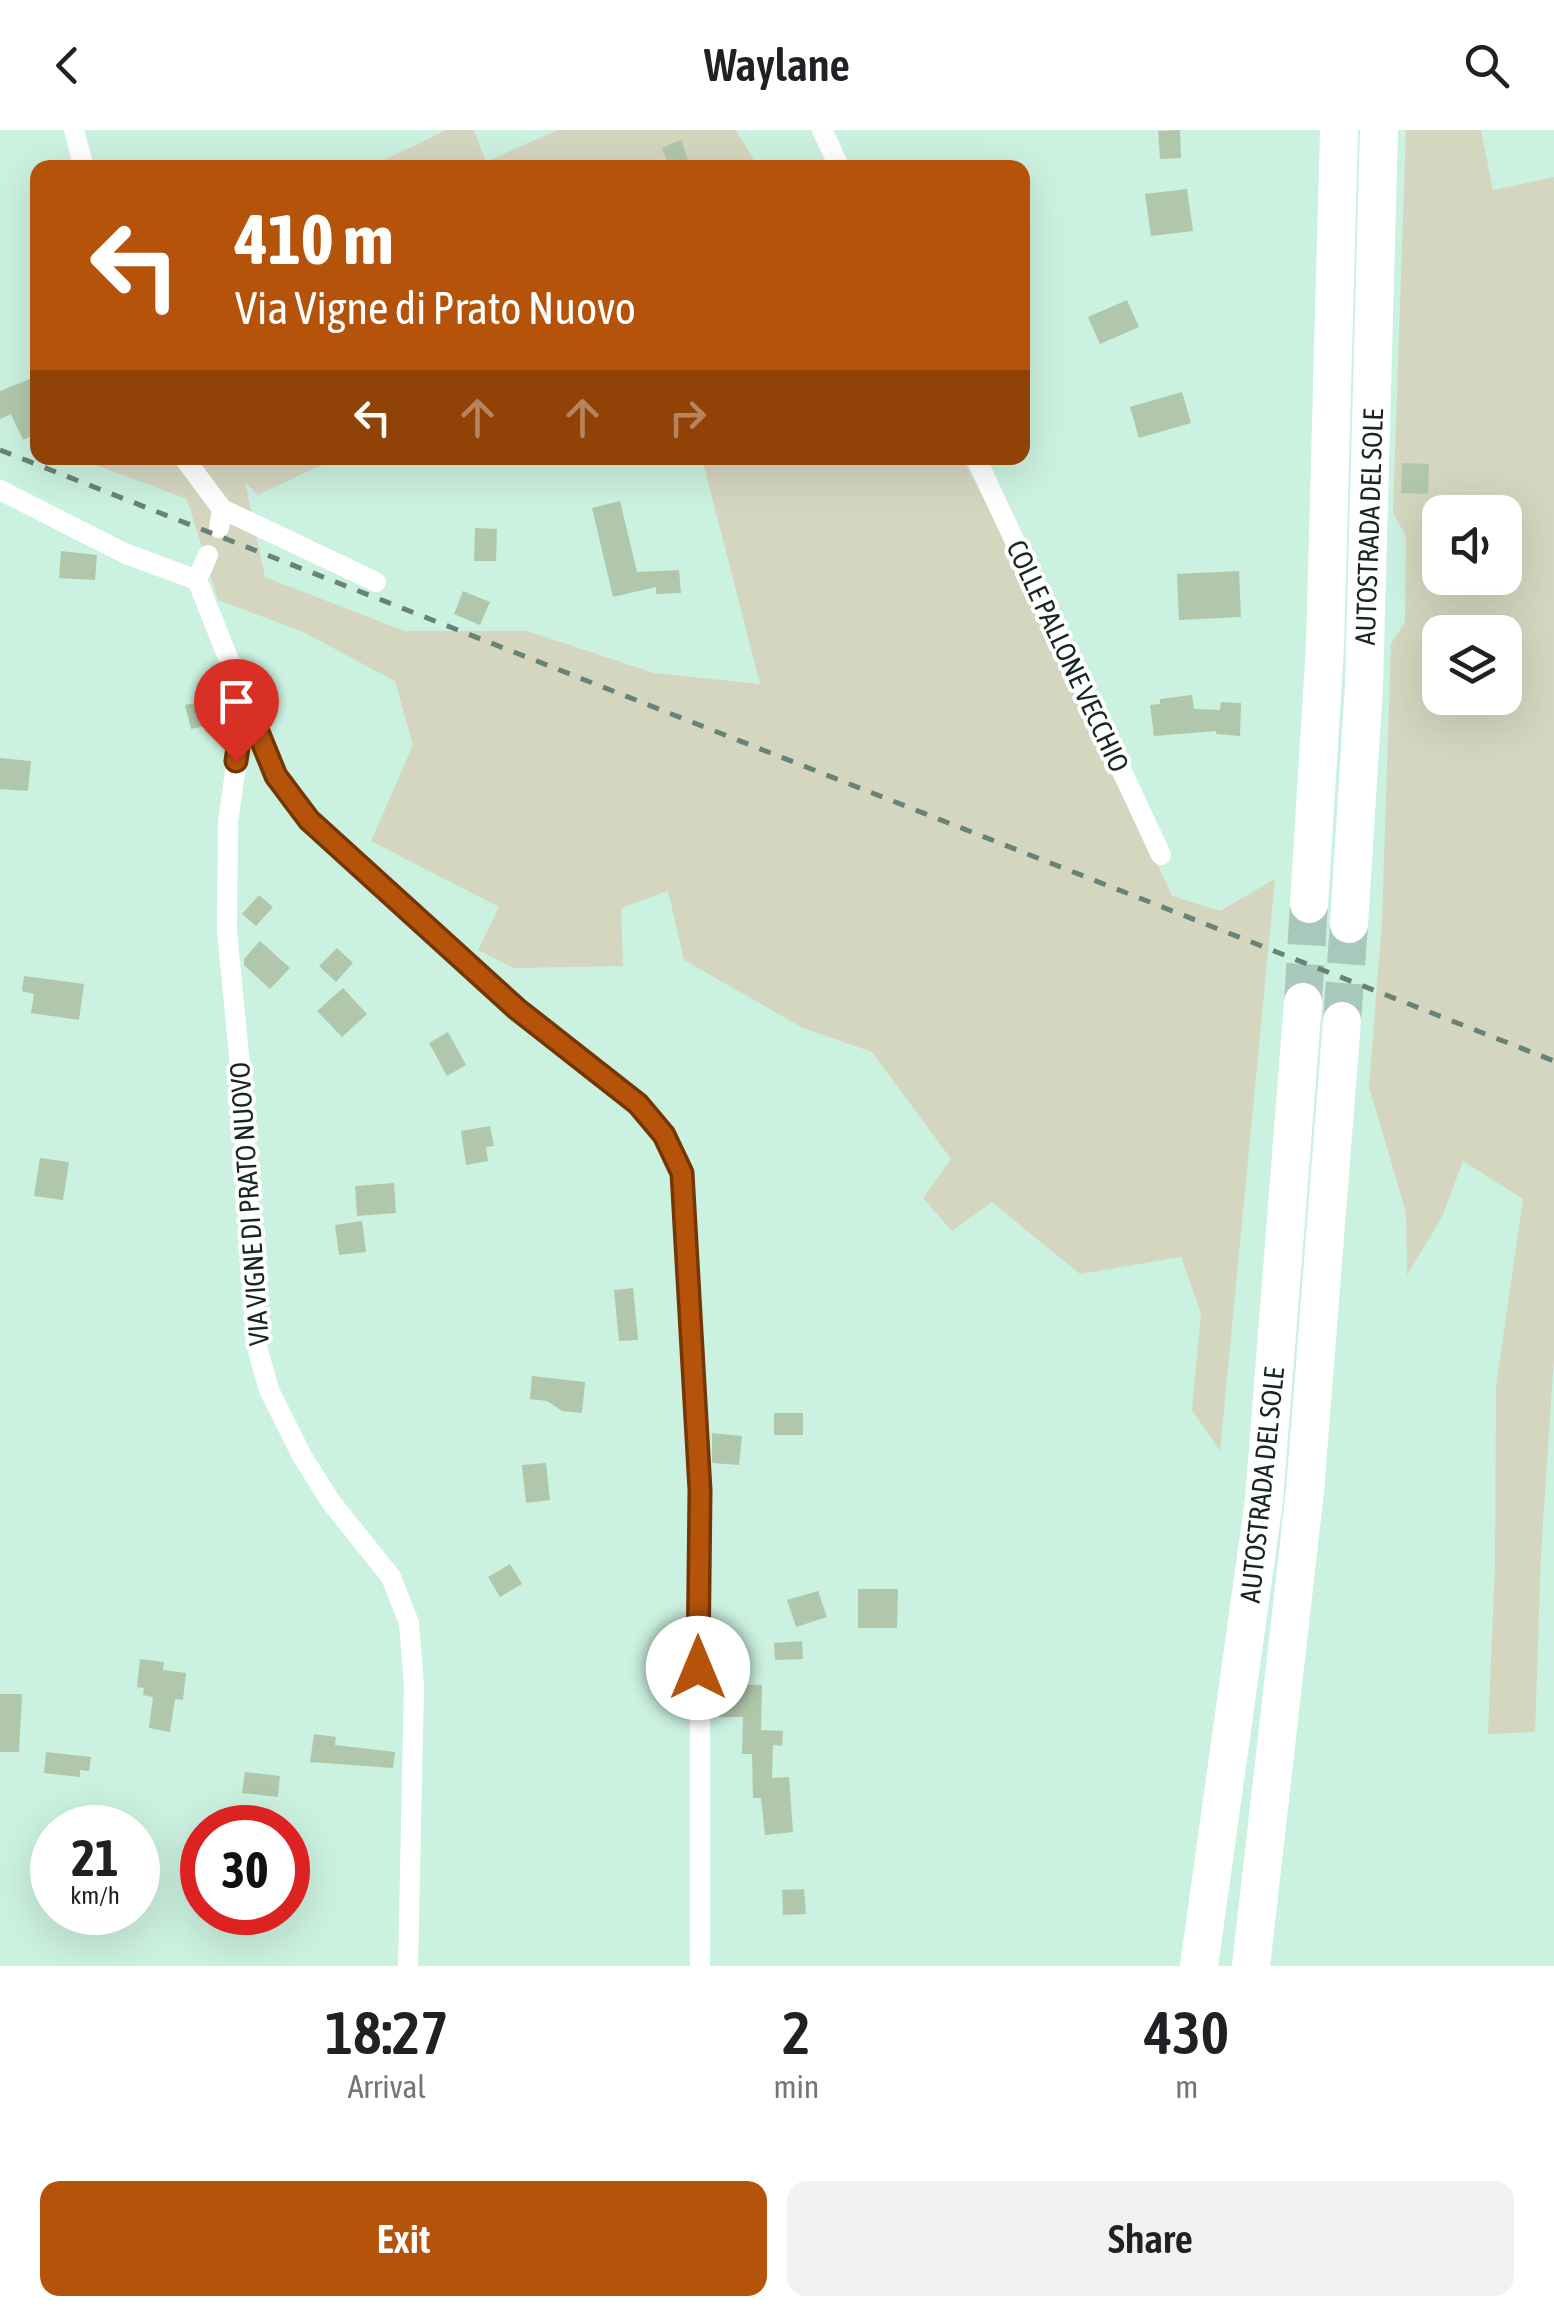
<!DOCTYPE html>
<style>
:root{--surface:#fff;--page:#f2f2f2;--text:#202124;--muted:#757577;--accent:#b45309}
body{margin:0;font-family:"Asap Condensed",sans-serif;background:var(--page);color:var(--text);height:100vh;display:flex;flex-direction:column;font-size:38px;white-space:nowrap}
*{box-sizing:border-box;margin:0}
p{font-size:32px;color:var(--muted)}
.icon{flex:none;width:55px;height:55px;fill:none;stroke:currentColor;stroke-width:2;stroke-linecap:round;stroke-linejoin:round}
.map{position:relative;height:1836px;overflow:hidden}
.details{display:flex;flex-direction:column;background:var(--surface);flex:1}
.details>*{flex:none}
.top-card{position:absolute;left:30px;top:30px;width:1000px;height:305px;border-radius:20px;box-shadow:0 10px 40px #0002;background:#b45309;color:#fff;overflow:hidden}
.fabs{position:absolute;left:1422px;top:365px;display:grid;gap:20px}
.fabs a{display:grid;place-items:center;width:100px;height:100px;border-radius:20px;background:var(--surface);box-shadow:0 10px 40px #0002;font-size:50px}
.speed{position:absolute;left:30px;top:1675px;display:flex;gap:20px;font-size:50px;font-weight:700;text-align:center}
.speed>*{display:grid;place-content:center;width:130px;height:130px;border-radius:50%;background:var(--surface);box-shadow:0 10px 40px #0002;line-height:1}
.speed small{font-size:25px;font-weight:400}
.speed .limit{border:15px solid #d22;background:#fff;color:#111}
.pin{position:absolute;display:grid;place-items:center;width:85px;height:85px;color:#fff;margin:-102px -42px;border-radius:50% 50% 50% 0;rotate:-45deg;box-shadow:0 0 10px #0007}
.pin .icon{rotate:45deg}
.me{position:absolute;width:110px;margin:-55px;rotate:0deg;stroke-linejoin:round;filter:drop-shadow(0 0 8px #0008)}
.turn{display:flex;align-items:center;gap:35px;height:210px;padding:0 40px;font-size:45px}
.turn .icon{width:130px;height:130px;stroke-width:2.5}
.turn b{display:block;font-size:70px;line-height:85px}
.lanes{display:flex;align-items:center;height:95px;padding:0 40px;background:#0003;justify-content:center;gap:50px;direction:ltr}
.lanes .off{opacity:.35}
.eta{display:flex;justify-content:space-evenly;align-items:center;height:170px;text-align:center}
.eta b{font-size:60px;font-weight:600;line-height:70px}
.cta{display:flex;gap:20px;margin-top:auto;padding:20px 40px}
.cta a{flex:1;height:115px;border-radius:20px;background:var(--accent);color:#fff;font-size:40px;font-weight:600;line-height:115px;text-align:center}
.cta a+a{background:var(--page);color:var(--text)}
header{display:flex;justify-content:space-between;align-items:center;height:130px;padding:0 40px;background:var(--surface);font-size:45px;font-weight:600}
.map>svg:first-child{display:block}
</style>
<header><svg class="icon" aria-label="back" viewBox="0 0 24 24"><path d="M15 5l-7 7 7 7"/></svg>Waylane<svg class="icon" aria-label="search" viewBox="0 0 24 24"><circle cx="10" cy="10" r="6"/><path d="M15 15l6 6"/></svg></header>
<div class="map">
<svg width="1554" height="1836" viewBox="0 0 1554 1836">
<rect width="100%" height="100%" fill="#cbf1e0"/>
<path fill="#d4d6bf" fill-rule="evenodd" d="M446,0H474L486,32L557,0H736L758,37L368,38Z
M1406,0H1481L1493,60L1554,47V1227L1541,1423L1535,1602L1488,1604L1495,1436L1496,1256L1523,1069L1463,1031L1442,1087L1407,1145L1406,1082L1369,957L1382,792L1391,514L1405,492L1406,406L1393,383ZM1440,382H1505V448H1440ZM1440,502H1505V568H1440Z
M77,328H336L258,365L245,352L265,447L404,501H527L654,543L760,554L702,328H962L1038,472L1172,766L1220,781L1275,749L1220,1321L1192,1280L1201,1183L1181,1127L1080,1144L992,1072L952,1101L923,1068L951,1029L872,922L803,898L684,830L668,761L621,778L623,836L514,838L478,820L499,777L371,711L413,615L395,551L301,501L218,470L187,369Z"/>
<path fill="#b1c7ab" d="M1180,0L1181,28L1160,29L1158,1Z
M681,10L689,33L670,38L662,18Z
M1187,59L1193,101L1151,106L1145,64Z
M1127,170L1139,197L1100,214L1088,187Z
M30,249L38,266V304L23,310L11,284L0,289V261Z
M1182,262L1191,293L1139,308L1130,277Z
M1402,333L1429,334L1428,364L1401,363Z
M620,371L637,442L679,440L681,463L656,464V457L613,467L592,378Z
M475,398L497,399L496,431H474Z
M61,421L97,425L95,450L59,448Z
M1239,441L1241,487L1179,490L1177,444Z
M463,461L490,472L480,495L454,484Z
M1192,565L1194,579L1220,580L1221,572L1241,573L1240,606L1216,604V601L1154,606L1150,575L1160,574V569Z
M203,571L209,595L191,599L185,575Z
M0,628L31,631L28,661L0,659Z
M259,765L273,777L256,796L242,784Z
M260,811L290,838L270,859L244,835V829Z
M337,818L353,833L336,852L319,836Z
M24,846L84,854L79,890L31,883L34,864L22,861Z
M343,858L367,884L342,907L317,881Z
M448,902L466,935L447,946L429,913Z
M490,996L494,1016L486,1017L488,1031L466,1035L461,1001Z
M40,1028L69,1032L63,1070L34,1066Z
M394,1053L396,1083L357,1086L355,1056Z
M362,1091L366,1122L339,1125L335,1095Z
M633,1158L638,1210L619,1211L614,1160Z
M532,1246L585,1252L582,1283L562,1281L547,1271L530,1269Z
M774,1283H803V1305H774Z
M712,1303L742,1306L739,1335L712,1333Z
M546,1333L550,1370L526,1373L522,1335Z
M510,1434L522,1454L500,1467L488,1447Z
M858,1459H898L897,1498H858Z
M818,1461L827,1487L796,1497L787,1470Z
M802,1511L803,1529L775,1530L774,1513Z
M140,1529L164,1532L163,1540L186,1543L183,1570L175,1569L170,1602L149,1598L153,1567L143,1565L144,1558L137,1557Z
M714,1554L762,1555L761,1600L783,1601L782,1616L773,1615L772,1648L789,1647L793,1702L765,1705L761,1668H753L752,1624H742L743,1587H714Z
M0,1564H22L19,1622H0Z
M314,1604L336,1607L335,1615L395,1622L393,1638L310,1632Z
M46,1622L91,1627L89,1641L80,1640V1647L44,1643Z
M245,1642L280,1646L278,1667L242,1663Z
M804,1759L806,1784L783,1785L782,1760Z"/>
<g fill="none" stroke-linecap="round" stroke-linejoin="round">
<path stroke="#a7c8ba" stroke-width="38" stroke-dasharray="38 19" stroke-linecap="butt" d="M1303,872L1309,774
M1342,891L1349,794"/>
<path stroke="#fff" stroke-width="20" d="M74,0L84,38
M822,0L840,38
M184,328L222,379L219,398
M976,328L1161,725
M0,360L124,423L197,450L270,633L297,677L517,879L638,974L664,1005L682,1043L700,1360V1836
M222,379L376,452
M197,450L208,425
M245,571L228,692L227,801L241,946L256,1213L269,1260L302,1326L331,1372L391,1447L409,1493L414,1556L408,1836"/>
<path stroke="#fff" stroke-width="38" d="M1309,774L1325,516L1339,0
M1349,794L1364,556L1379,0
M1199,1836L1264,1370L1303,872
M1251,1836L1305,1361L1342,891"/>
<path stroke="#698278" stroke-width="5" stroke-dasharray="12 12" stroke-linecap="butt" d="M0,320L1554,931"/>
</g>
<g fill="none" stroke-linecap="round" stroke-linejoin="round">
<g stroke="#753606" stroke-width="25">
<path id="route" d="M236,631L245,570L276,646L309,690L517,879L638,974L664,1005L682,1043L700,1360L698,1538"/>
</g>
<use href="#route" stroke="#b45309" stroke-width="18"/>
</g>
<g text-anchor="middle" stroke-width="8" stroke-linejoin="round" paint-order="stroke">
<g font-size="28" fill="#182621" stroke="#fff">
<text transform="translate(1369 397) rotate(-88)" y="10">AUTOSTRADA DEL SOLE</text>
<text transform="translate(1068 526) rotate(65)" y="10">COLLE PALLONE VECCHIO</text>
<text transform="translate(249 1074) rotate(-94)" y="10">VIA VIGNE DI PRATO NUOVO</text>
<text transform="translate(1262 1355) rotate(-84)" y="10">AUTOSTRADA DEL SOLE</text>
</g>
</g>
</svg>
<div class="fabs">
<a><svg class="icon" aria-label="sound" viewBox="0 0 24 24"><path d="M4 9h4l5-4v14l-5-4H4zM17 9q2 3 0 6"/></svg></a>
<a><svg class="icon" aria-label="layers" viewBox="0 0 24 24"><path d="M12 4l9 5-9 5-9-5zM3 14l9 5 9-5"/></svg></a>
</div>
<div class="speed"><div>21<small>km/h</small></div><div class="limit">30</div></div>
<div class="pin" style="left:236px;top:631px;background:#d93025"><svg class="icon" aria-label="arrive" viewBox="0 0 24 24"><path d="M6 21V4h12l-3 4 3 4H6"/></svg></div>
<svg class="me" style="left:698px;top:1538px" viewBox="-20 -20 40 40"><circle r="19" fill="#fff"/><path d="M0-13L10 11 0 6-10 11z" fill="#b45309"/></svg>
<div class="top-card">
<div class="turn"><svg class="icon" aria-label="left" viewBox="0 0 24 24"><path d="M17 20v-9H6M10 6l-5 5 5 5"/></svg><div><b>410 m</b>Via Vigne di Prato Nuovo</div></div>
<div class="lanes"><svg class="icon" aria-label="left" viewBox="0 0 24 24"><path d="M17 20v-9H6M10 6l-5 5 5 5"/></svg><svg class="icon off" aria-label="ahead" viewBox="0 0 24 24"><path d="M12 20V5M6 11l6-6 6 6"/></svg><svg class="icon off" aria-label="ahead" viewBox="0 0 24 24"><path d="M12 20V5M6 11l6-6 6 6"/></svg><svg class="icon off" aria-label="right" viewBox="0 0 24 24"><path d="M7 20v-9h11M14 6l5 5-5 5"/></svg></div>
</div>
</div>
<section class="details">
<div class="eta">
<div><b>18:27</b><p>Arrival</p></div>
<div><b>2</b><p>min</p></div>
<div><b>430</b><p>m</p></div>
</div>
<div class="cta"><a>Exit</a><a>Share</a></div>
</section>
